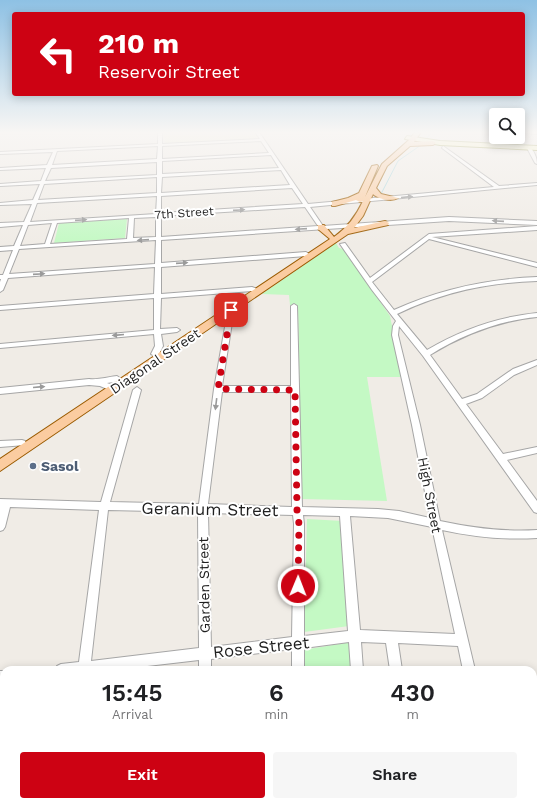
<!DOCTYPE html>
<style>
:root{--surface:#fff;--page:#f6f6f6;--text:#202124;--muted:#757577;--accent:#cd0213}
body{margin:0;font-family:"Work Sans",sans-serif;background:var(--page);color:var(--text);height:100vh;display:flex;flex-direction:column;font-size:15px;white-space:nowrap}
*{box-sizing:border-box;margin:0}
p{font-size:13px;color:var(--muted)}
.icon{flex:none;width:22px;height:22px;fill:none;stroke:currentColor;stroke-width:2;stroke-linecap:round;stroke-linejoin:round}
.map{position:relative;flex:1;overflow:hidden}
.panel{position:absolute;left:0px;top:666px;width:537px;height:140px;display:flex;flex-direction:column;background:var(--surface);border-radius:12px 12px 0 0;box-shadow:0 2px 10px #0003}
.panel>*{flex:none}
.top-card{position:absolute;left:12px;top:12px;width:513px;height:84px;border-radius:4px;box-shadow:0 2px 10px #0003;background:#cd0213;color:#fff;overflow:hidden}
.buttons{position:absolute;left:489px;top:108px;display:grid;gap:8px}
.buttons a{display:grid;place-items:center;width:36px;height:36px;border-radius:4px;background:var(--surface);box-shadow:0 2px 10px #0003;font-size:20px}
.pin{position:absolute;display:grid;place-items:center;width:34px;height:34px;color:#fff;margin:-17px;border-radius:8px;box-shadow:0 2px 6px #0006}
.me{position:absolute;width:44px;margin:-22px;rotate:1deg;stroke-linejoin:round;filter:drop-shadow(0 0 3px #0008)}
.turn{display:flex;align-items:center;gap:14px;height:84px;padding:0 20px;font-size:18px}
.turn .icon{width:52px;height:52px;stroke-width:2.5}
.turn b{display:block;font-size:28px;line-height:34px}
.eta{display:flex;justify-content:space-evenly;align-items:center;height:68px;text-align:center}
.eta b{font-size:24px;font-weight:600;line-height:28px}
.button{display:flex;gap:8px;margin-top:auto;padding:8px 20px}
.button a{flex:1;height:46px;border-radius:4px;background:var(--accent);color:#fff;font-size:16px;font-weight:600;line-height:46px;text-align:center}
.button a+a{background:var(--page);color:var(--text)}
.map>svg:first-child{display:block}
</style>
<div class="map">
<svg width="537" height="806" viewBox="0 0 537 806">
<rect width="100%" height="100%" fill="#f0ece6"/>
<path fill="#eeeed2" d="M163,132H254L259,139L165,143Z"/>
<path fill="#c4f9c4" d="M127,219L125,238L54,243L59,223Z
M336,243L339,248L344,249L390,316L402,377H367L387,501L302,499L298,306L290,305L289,295L262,294Z
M307,519L343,521L349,626L304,632Z
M351,642L354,670H303V650Z
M300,802H364L365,806H301Z"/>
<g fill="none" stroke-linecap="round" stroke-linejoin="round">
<path stroke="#a7d5dd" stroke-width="1" d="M426,139L432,132
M381,194L398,161L421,145"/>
<g stroke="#a6a6a6" stroke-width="2">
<path id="street" d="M158,132H162V144L260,139L255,132H259L308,204L494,187L442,148L443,146L499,186L537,183V185L310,207L323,226L449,217L537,221V225L449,221L161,240V263L306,252L309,254L306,256L161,267V294L252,287L262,291L259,293L252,291L161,298L160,329L177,328L180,330L177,332L161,334L163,346L158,356H155L151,354L155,346L154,334L0,348V344L154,330V298L0,310V306L154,294L155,267L8,278L3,290L0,292V282L1,279H0V275H3L13,250L0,251V247L14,246L23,225L0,227V223L24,222L32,204L0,205V203L33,200L40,184L0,186V184L41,181L46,168L0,170V168L47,165L53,152L0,154V152L158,144ZM261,141L269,153L162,159V146ZM158,146L157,159L52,165L57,151ZM271,155L279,168L162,174V161ZM157,162V175L45,181L51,168ZM281,170L290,185L161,193L162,177ZM157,177V193L38,200L44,184ZM292,188L303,204L161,213V196ZM157,196L156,214L30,222L37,203ZM305,207L318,226L161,237V216ZM156,217V237L133,238L134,218ZM129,218L127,239L50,244L57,223ZM52,223L45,244L20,246L28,225ZM156,240L155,264L9,274L19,249Z
M520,132H537V134L522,133Z
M529,147C534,150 537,158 537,164L535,163L527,148Z
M537,226V230L432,237L537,263V267L429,239L372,282L394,310C440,289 487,279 537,277V281C486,283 443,292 397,314L427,350C461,330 497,317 537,313V317C498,321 464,334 430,355L462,399L477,394L513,369L537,360V365L514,375L482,398L466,404L503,454L537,447V453L507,460L537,501V513L534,512L423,356L399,326L398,335L420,425L440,521C473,528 504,532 537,530V538C504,540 474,537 442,530L475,670H463L458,646L398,643L402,670H390L386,643L361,642L363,670H351L349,642L304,648V670H292V649L211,659V670H199V660L113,670H55L57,666L61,664L79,662L99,510L10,507L5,527L3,530L0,531V499L101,502L133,390L137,387L141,390L110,502L199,504L214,389L228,310L231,308L234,310L222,386H291V306L294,304L297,306L302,507L378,509L399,511L430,518L412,425L392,335L393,326L396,321L372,290L340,244L345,243L370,278L429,234ZM222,392H291L292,507L208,504ZM108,510L198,512L199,648L91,661ZM208,513L293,515L294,524L292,637L211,647ZM303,515L340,516L348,631L304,636V524ZM350,516L388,518L432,527L455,634L360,630Z
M117,376L121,379L120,381L107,383L118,387L119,389L118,391H112L100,386L89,385L0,394V388L89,379C98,380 108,377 117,376Z
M22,440L25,441L26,443L25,445L0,447V441Z
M0,671H4V683H0Z
M59,802H73V806H59Z
M201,802H215V806H201Z
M361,802H375L376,806H362Z
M406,802H420L421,806H407Z
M491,802H505L506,806H492Z"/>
</g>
<g stroke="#747706" stroke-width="2">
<path id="secondary" d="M407,136L440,141L537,146V150L440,145L405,139Z"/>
</g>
<g stroke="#9a5b01" stroke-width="2">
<path id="primary" d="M415,132H421L414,142L433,141L436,143L433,145L410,146L387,166L376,188L381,194L398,198C392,202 378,199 373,194L363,216L354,228L385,221L389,223L388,225L348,234L0,471V459L330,239L318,229V225H324L334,237C348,227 356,216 363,201L360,202L356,200L335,206H332V202L348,198L359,193L372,166L377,165L378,166L365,197L382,164L409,140Z"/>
</g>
<use href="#street" fill="#fff" fill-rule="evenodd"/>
<use href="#secondary" fill="#f9f7bb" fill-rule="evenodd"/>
<use href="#primary" fill="#fbcca0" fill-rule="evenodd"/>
</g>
<defs><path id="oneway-solid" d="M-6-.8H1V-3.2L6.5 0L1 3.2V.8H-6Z"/></defs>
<g fill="#9a9a9a">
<use href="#oneway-solid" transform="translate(407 197) rotate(-5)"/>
<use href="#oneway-solid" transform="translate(239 210) rotate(-4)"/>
<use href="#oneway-solid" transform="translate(81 220) rotate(-4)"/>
<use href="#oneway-solid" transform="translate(498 221) rotate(-176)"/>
<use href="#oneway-solid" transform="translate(301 229) rotate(176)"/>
<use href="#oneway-solid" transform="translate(143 240) rotate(176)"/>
<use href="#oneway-solid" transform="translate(182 263) rotate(-4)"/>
<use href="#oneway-solid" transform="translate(39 274) rotate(-4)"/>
<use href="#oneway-solid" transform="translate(118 335) rotate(175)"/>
<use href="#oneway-solid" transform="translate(39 387) rotate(-5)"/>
<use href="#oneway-solid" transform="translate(216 404) rotate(97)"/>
</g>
<linearGradient id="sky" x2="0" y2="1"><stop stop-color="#8ec1e4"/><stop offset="0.54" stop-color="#f8f6f4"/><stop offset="1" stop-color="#f8f6f4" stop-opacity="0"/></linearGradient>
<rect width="537" height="245" fill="url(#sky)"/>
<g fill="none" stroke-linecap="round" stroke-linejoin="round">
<path stroke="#cd0213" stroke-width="7" stroke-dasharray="0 12.6" d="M231,310L218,389L295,390L297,510L299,524L298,586"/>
</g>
<circle fill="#5c6f8a" stroke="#fff" stroke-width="1.5" cx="33" cy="466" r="4"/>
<g text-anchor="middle" stroke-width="4" stroke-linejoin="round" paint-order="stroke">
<g font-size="12" fill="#1f1f1f" stroke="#fff">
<text transform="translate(184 213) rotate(-4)" y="4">7th Street</text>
</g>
<g font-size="14" fill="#1f1f1f" stroke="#fff">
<text transform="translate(155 361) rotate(-34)" y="5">Diagonal Street</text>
<text transform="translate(430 495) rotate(79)" y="5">High Street</text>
<text transform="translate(204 585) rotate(-91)" y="5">Garden Street</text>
</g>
<g font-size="14" font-weight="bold" fill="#4e5e75" stroke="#fff" text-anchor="start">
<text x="41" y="471">Sasol</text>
</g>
<g font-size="17" fill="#1f1f1f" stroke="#fff">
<text transform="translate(210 509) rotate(1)" y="6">Geranium Street</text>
<text transform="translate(261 647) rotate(-6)" y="6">Rose Street</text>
</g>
</g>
</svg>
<div class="buttons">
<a><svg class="icon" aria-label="search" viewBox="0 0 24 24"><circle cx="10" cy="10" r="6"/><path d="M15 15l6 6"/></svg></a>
</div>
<div class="pin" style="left:231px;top:310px;background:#d93025"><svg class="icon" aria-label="arrive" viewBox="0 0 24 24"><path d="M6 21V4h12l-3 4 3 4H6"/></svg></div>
<svg class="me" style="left:298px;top:586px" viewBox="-20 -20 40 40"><circle r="17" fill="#cd0213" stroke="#fff" stroke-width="3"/><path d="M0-11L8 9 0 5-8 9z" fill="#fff"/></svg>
<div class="top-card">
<div class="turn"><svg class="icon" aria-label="left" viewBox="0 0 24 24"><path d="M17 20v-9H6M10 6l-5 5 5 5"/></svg><div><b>210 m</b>Reservoir Street</div></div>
</div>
<section class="panel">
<div class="eta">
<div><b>15:45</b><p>Arrival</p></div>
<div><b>6</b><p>min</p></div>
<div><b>430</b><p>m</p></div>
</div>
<div class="button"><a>Exit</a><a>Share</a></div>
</section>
</div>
